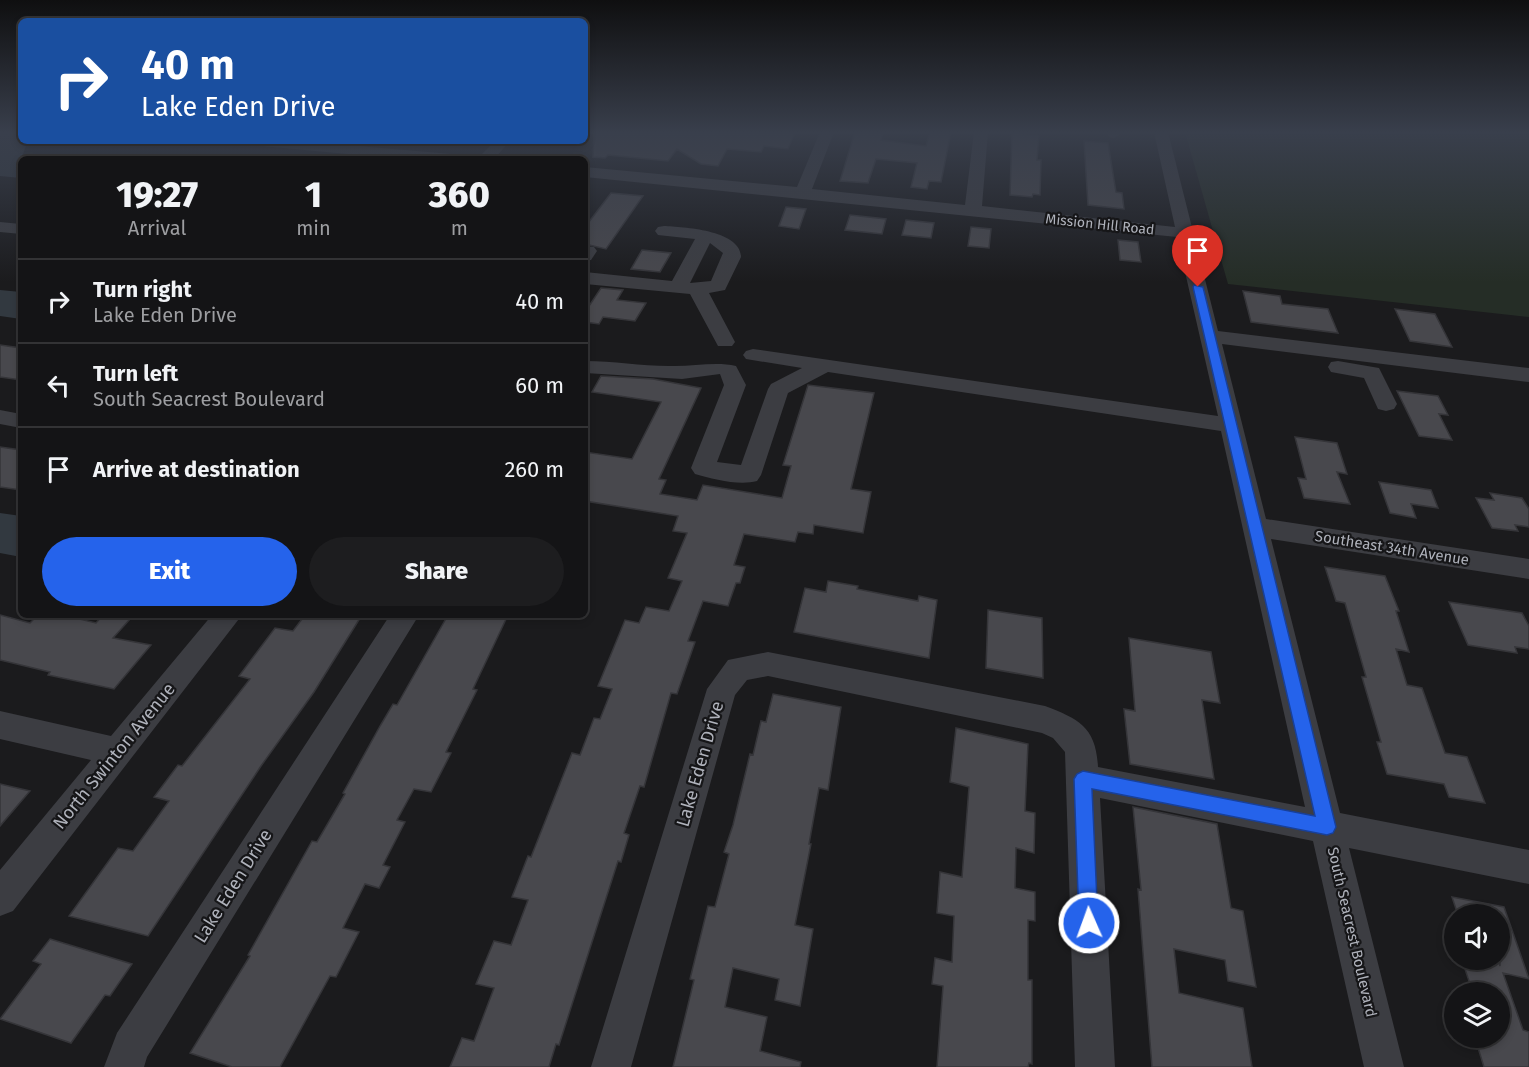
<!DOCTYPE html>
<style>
:root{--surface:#141416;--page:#1d1d1f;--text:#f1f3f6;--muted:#9d9ea1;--line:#333335;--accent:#2563eb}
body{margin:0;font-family:"Fira Sans",sans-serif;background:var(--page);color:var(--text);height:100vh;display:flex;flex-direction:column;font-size:22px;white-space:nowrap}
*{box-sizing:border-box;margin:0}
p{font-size:20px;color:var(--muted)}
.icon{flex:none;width:33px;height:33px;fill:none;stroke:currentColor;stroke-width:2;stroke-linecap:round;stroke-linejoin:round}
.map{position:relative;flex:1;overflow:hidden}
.details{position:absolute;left:18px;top:156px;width:570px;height:462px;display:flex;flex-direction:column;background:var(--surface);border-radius:9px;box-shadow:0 3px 9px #0003,0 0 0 2px var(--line)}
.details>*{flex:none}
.top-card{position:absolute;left:18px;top:18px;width:570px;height:126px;border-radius:9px;box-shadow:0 3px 9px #0003,0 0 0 2px var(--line);background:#1a4fa0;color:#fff;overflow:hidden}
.buttons{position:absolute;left:1444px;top:904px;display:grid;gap:12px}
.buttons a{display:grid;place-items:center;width:66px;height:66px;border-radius:50%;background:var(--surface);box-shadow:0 3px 9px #0003,0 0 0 2px var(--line);font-size:30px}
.pin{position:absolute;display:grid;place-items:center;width:51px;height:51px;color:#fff;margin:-62px -26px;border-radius:50% 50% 50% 0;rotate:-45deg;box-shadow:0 0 6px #0007}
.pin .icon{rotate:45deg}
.me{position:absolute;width:66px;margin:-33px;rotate:358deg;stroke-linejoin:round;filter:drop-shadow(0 0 4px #0008)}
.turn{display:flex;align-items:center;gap:21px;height:126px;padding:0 24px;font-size:27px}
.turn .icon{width:78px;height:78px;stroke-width:2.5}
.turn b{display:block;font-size:42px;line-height:51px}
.eta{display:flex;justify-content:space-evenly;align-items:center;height:102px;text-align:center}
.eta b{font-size:36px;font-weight:800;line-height:42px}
.cta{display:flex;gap:12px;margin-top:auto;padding:12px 24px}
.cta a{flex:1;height:69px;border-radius:36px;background:var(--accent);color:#fff;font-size:24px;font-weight:800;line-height:69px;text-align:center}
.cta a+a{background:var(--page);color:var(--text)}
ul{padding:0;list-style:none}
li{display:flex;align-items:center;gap:18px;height:84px;padding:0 24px;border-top:2px solid var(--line)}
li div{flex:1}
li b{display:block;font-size:22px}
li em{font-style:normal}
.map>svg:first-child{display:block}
</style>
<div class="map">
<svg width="1529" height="1067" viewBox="0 0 1529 1067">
<rect width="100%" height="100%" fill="#1b1b1d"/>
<path fill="#252d26" d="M1185,132H1529V317L1228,284Z"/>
<path fill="#323940" d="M0,132H21V141H28L19,164L21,178L0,176Z
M0,290L21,292V319L0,316Z
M0,513L21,516V557L0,553Z"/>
<path fill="#48484d" stroke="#353539" stroke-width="1.5" d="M594,132H795L788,149L764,146L761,152L727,149L718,166L701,164L677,149L668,161L608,155L605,158L593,157Z
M855,132H883L881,140L926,146L930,132H951L941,182L929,181L927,189L911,187L917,163L876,159L868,183L840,181Z
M1012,132L1039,135L1037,160H1041L1040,195L1033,194L1032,197L1010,195Z
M1084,141L1108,143L1116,192L1122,193L1124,209L1088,205Z
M611,193L643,196L606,249L585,244V227Z
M786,207L806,209L799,229L779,226Z
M850,215L886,219L882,234L845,230Z
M906,220L934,223L931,238L902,235Z
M971,227L991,229L989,248L968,246Z
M1118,240L1138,242L1141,262L1120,260Z
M642,250L671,253L660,272L631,269Z
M601,288L623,290L617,300L646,303L635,321L603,317L599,324L585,322V312Z
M1243,291L1280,296L1282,304L1328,309L1338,333L1251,322Z
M1395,309L1435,314L1452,347L1410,341Z
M0,345L21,348V380L0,377Z
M601,376L653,379L701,388L659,479L666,480L660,494L697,500L703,485L782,498L791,466L783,465L808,385L874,393L851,489L871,492L863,533L814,525L813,534L798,532L795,542L744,534L734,565L745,567L740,583H736L728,606L703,601L688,641L695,642L677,694L671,693L644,787L640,786L624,833L629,835L621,862L618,861L559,1045L556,1044L549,1067H450L462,1038L474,1041L494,988L476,984L494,941L511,945L528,900L512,897L528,856L531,857L572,753L580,755L594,718L600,719L612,689L598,686L625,620L639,623L646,607L669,611L682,581L668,578L687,533L673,531L678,516L585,501V452L632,459L661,402L592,392Z
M1397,391L1438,396L1448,415L1439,414L1452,440L1419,436Z
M1295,437L1337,443L1347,474L1337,472L1350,504L1304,498L1298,478L1306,479Z
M0,447L21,450V490L0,487Z
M1379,482L1431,490L1438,508L1411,504L1416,518L1390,513Z
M1490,493L1522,498L1529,509V527L1515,525L1518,531L1492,528L1476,498L1494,500Z
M1325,567L1385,576L1399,611H1396L1409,652L1396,649L1407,685L1422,688L1445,753L1467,757L1485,803L1449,797L1444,784L1387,774L1377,742H1381L1362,677H1366L1345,603L1336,601Z
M828,581L858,586L857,589L918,601L919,596L937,600L929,658L794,632L805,588L826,592Z
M1449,602L1522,613L1529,626V649L1515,647L1517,653L1468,645Z
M988,610L1042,618L1043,678L986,668Z
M0,615L30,623L38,615H63L96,623L103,615H117L131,618L113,638L151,645L114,689L48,675L50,672L0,660Z
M305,615H362L314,692L261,766L148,936L69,916L118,848L133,851L169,801L154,797L178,765L182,766L250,679L239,676L275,628L293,631Z
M448,615H508L473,689L477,690L446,752L451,753L431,792L414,789L397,820L405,822L383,865L390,867L379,888L365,884L343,928L359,932L336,977L330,976L280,1067H232L190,1053L250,956L248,955L312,841L317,842L345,794L343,793L380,726L393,704L397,705Z
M1129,638L1211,652L1220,703L1202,700L1214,779L1130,764L1124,709L1135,711Z
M773,694L841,707L828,790L819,788L809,844H811L795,925L813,929L800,1006L775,1000L779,979L733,968L725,1007L767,1017L760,1051L801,1062L800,1067H673L694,980L690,979L708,906L715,907L729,854L724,852L733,825L750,754L753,755L761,721L766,722Z
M956,728L1028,744L1025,811L1035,813L1034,853L1016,848L1015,888L1035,892V921L1028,920V980H1032V1064L1029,1063L1028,1067H937L943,986L932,984L935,958L952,962L954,916L937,913L940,872L962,877L969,787L950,782Z
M0,784L30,791L0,826Z
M1133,807L1217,824L1231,908L1243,911L1256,987L1228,981L1225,960L1174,949L1179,993L1243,1008L1252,1067H1152L1138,889L1141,890Z
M1452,897L1504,907L1529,979L1503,973L1523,1030L1529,1032V1067H1484L1475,1038H1500V993H1473L1462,960H1498L1500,966V915H1458Z
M50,939L132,964L110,996L105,995L71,1043L0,1019L41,964L33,961Z"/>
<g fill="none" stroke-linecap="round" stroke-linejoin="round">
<path fill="#3c3d42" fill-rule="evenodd" d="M820,132H834L812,189L965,205L974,132H988L982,206L1175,227L1154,132H1168L1218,331L1529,368V382L1222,344L1266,519L1529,559V579L1271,539L1340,813L1529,850V884L1349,848L1404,1067H1364L1313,841L1100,798L1115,1067H1075L1065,752L1053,738L1042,733L768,676L747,680L735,695L631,1067H591L707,689L728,660L768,652L1045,706C1079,719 1096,727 1098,767L1305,807L1221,431L828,372L788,393L761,475L757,481C739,486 713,479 695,474L691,468L724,385L720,374L682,379L585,373V361C613,361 641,366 669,366C692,367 715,361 736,366L746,385L717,462L741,465L768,389L771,384L802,368L746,359L743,355L746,351L753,349L1218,416L1177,237L585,177V167L797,187Z
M1107,132H1121V134L1114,138L1109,137Z
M244,141H300L451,154L459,159H401L251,145Z
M495,141H510L494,159H477Z
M0,222L21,224V234L0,232Z
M664,226C683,227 741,230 741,257L725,290L709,293L735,342L732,346H718L690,294L585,284V272L672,281L695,239L658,235L655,231L658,227ZM710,243L723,253L711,281L690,283Z
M585,246L594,247L597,251L591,260L585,261Z
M1338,361L1379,368L1397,404L1394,409L1386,411L1378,409L1364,378L1331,372L1328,367L1331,362Z
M0,410L21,414V428L0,424Z
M212,615H242L13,911L0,916V870L91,760L0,739V711L111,736Z
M390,615H419L147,1057L144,1067H104L117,1033Z"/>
</g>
<linearGradient id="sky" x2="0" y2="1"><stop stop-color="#0f0f10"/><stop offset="0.47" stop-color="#393f4c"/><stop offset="1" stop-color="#393f4c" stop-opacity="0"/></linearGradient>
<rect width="1529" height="282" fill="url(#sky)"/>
<path fill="#2563eb" stroke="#184099" stroke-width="1.5" d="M1194,285L1203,287L1336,827L1333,833L1327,835L1092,789L1098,923L1096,930L1089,933L1082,930L1079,923L1074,779L1077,774L1083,771L1315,816L1193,287Z"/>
<g text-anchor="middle" stroke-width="4.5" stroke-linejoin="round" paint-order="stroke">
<g font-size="14" fill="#afb2bb" stroke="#161618">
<text transform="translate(1100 224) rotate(6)" y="5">Mission Hill Road</text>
</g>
<g font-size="15" fill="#afb2bb" stroke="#161618">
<text transform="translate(1392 548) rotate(9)" y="5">Southeast 34th Avenue</text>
<text transform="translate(1352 932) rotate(77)" y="5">South Seacrest Boulevard</text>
</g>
<g font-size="18" fill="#afb2bb" stroke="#161618">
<text transform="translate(114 756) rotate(-51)" y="6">North Swinton Avenue</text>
<text transform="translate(700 764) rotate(-74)" y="6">Lake Eden Drive</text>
<text transform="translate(233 886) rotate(-58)" y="6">Lake Eden Drive</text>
</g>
</g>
</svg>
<div class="buttons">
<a><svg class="icon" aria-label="sound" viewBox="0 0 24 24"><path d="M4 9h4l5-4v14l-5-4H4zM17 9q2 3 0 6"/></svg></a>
<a><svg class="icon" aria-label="layers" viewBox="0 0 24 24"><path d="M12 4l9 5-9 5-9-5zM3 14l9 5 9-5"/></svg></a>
</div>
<div class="pin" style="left:1198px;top:287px;background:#d93025"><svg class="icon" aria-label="arrive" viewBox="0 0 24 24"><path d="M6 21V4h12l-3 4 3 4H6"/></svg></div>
<svg class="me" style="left:1089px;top:923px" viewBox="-20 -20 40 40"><circle r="17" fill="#2563eb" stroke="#fff" stroke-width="3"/><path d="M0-11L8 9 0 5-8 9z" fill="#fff"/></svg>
<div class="top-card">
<div class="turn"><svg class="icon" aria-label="right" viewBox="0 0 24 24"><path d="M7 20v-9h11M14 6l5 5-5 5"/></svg><div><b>40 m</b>Lake Eden Drive</div></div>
</div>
<section class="details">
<div class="eta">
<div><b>19:27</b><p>Arrival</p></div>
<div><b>1</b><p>min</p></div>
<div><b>360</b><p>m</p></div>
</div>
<ul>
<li><svg class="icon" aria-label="right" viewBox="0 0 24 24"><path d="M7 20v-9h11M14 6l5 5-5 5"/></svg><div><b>Turn right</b><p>Lake Eden Drive</p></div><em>40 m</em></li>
<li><svg class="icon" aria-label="left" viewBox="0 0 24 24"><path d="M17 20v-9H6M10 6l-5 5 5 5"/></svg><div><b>Turn left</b><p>South Seacrest Boulevard</p></div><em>60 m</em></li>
<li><svg class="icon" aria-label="arrive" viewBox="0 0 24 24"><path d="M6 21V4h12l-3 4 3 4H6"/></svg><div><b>Arrive at destination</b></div><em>260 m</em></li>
</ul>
<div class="cta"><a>Exit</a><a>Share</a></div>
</section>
</div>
